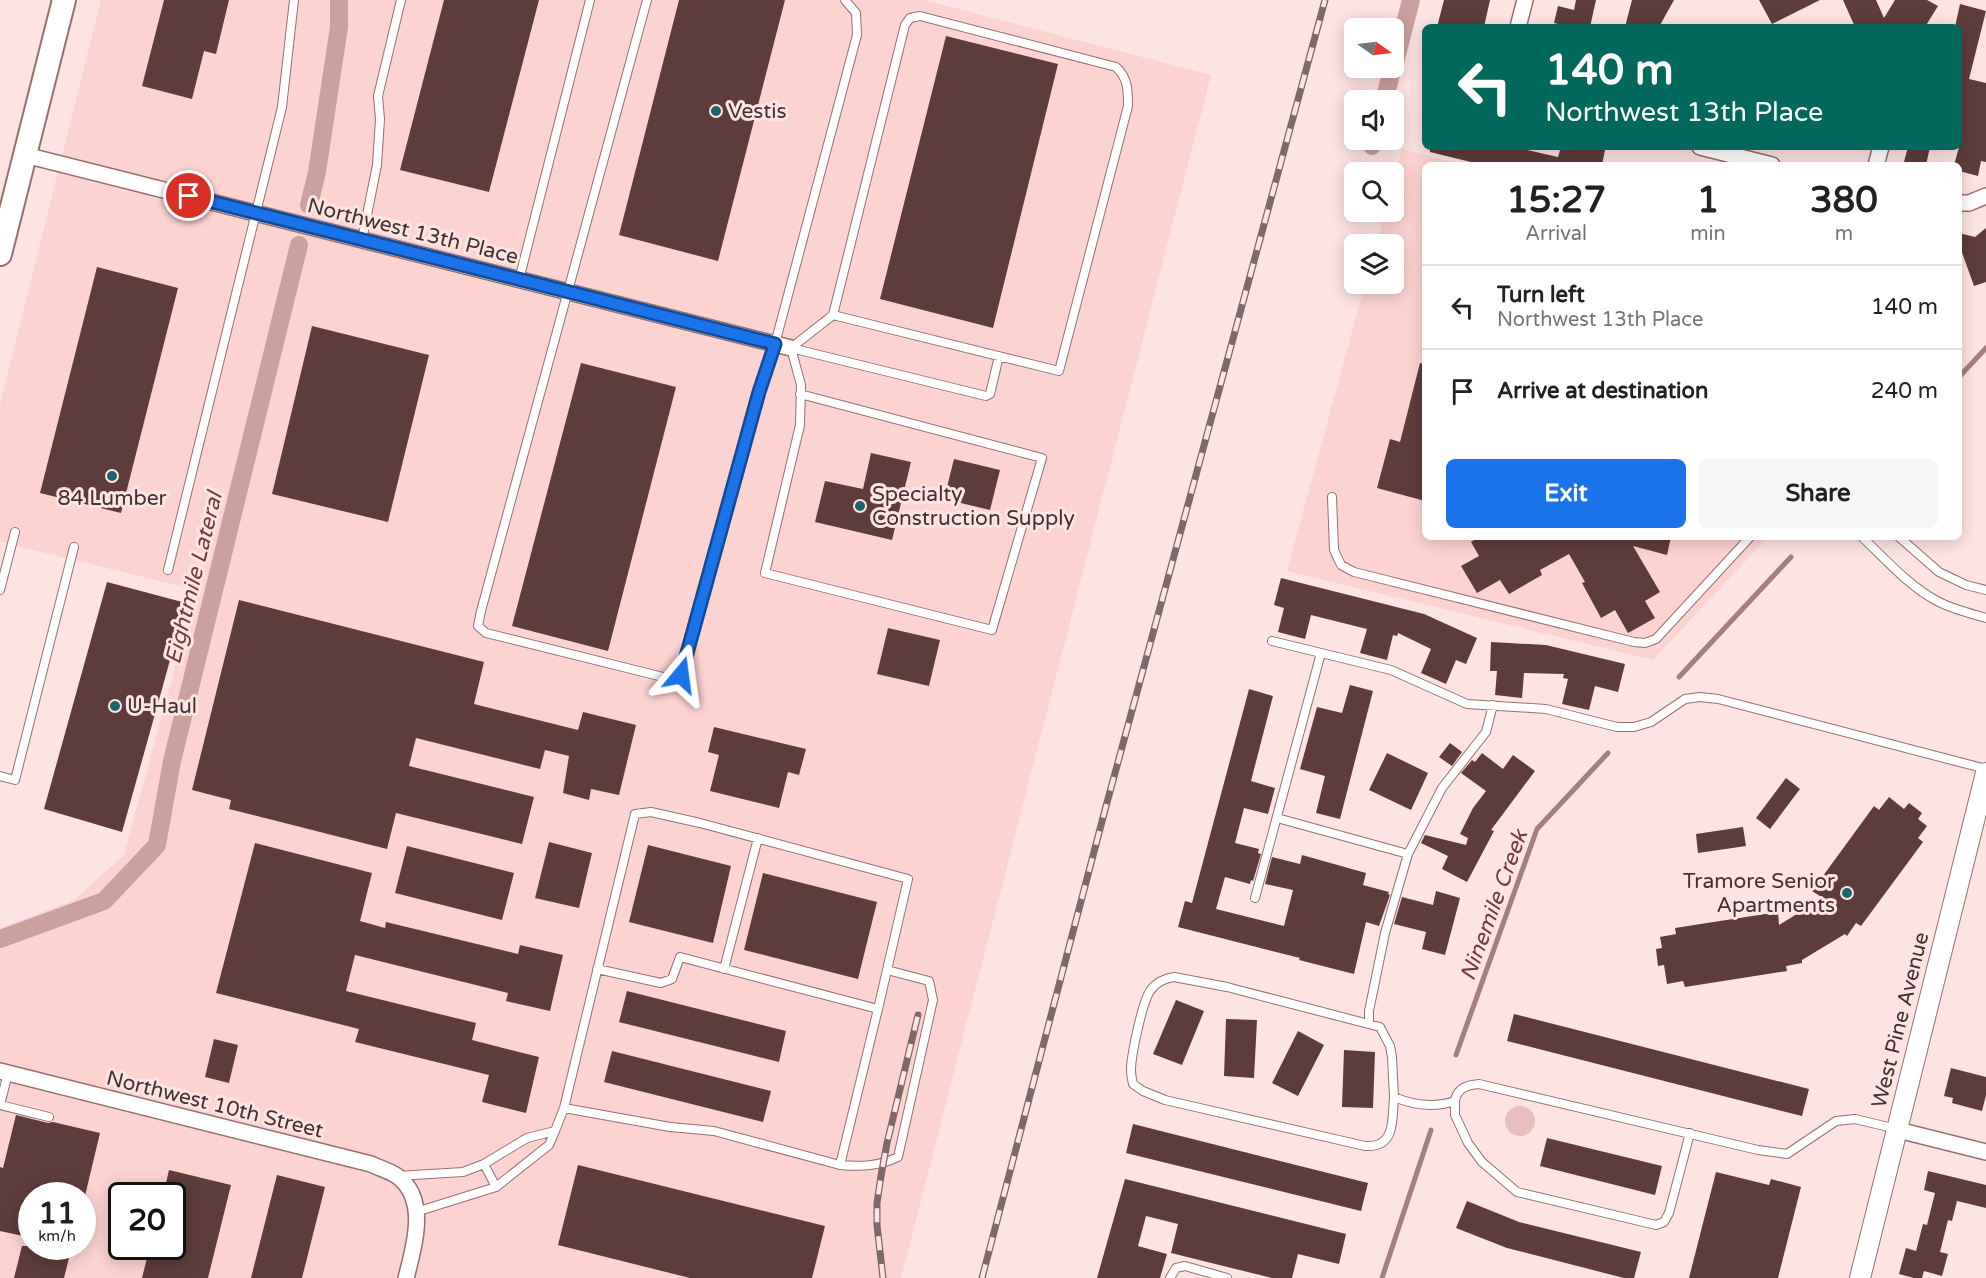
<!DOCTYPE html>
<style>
:root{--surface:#fff;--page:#f6f6f6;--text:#202124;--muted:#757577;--line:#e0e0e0;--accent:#1a73e8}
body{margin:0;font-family:"Varela Round",sans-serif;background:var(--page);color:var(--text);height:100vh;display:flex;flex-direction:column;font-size:22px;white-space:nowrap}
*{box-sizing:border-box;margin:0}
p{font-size:20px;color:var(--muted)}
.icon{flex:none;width:33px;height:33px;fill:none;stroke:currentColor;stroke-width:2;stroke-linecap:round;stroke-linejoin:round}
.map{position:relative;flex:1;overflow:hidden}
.side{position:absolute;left:1422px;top:162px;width:540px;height:378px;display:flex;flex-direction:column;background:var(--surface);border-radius:9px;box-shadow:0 3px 15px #0003}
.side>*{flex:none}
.top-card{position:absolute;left:1422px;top:24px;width:540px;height:126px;border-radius:9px;box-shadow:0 3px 15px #0003;background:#00695c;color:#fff;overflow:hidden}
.needle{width:39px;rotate:104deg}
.buttons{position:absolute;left:1344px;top:18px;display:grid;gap:12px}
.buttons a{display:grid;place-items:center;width:60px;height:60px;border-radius:9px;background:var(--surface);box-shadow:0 3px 15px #0003;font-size:30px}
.speed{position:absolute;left:18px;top:1182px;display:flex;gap:12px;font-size:30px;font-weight:700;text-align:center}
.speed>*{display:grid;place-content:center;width:78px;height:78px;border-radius:50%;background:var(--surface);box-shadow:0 3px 15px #0003;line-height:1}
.speed small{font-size:15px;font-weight:400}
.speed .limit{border:3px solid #111;border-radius:9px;background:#fff;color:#111}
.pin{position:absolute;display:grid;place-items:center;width:51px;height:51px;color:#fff;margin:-26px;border:3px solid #fff;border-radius:50%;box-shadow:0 2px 6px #0007}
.me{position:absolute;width:66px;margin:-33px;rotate:16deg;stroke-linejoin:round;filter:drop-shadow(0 0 4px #0008)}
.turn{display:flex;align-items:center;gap:21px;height:126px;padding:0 24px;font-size:27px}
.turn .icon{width:78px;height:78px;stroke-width:2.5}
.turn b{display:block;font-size:42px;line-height:51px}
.eta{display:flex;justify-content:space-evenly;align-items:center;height:102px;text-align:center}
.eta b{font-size:36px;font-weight:800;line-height:42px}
.primary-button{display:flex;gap:12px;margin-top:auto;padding:12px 24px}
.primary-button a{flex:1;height:69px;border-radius:9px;background:var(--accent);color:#fff;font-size:24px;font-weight:800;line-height:69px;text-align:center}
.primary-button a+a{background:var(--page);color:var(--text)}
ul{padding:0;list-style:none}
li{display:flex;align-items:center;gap:18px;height:84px;padding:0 24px;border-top:2px solid var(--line)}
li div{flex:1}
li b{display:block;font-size:22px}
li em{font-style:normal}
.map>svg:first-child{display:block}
</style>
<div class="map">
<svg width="1986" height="1278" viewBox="0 0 1986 1278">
<rect width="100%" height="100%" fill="#fde3e1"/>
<path fill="#fdd3d1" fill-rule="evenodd" d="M101,0H924L1211,75L901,1278H0V928L74,900L124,855L196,590L0,542V405ZM32,1196H82V1246H32ZM122,1196H172V1246H122Z
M1402,149L1464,165H1425V537H1768L1653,660L1287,571L1365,284H1394V244H1376L1385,212H1394V179Z"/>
<path fill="#e8bfbe" d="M1505 1121a15 15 0 1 1 30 0a15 15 0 1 1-30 0Z"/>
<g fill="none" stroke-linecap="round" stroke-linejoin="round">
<path stroke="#a37f7d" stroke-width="5" d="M1959,377L1986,348
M1679,677L1791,557
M1456,1055L1537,829L1608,753
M1382,1278L1431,1130"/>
<path stroke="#cca09e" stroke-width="18" d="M1394,66L1411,0
M1384,100L1393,68
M1372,146L1374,140
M309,205L317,172L339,27V0
M0,939L104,901L157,845L172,761L299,245"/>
</g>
<path fill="#5e3c3b" d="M164,0H229L216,54L204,51L192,99L142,86Z
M444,0H539L489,192L400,170Z
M679,0H785L718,261L619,235Z
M1444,0H1490L1484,27H1437Z
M1576,0H1596L1590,27H1571L1554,23L1558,6L1574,10Z
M1632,0H1674L1659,27H1625Z
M1759,0H1820L1772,24Z
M1843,0H1876L1884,18L1895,0H1927L1938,6L1925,27H1855Z
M1960,4L1986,11L1969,79L1986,83V162L1981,161L1978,176L1959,171V165H1954L1959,147V27H1955Z
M946,36L1058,64L993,328L880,299Z
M1430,147H1514L1558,157L1561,147H1592L1605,150L1602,165H1483L1430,152Z
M1908,147H1930L1926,165L1904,162Z
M1986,228V282L1974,286L1959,244V233L1975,237Z
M97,267L178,288L121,513L40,493Z
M312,326L429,355L388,522L272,494Z
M581,363L676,387L608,651L512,626Z
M1420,363L1425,364V501L1377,488L1390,439L1400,442Z
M871,453L911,462L892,540L815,522L825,481L863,489Z
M954,459L1000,470L990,510L944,499Z
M1479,537H1671L1667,555L1633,546L1660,592L1645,601L1655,618L1628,633L1615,610L1601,618L1582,583L1585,582L1569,554L1540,570L1542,575L1509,594L1500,580L1477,593L1461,566L1479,556L1471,542Z
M1281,578L1424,614L1477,638L1466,664L1456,660L1446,684L1421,673L1431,649L1398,633L1397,636L1393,635L1387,660L1360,653L1367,629L1311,615L1305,639L1278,632L1284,608L1274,605Z
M107,582L186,603L122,832L44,809Z
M239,600L484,662L474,704L578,730L583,712L636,725L619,795L591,789L589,800L563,793L569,756L545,750L540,769L416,738L409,766L534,797L522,844L396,813L387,849L229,809L231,800L192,790Z
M888,628L940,640L929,686L877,674Z
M1491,642L1546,645L1625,664L1618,692L1595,686L1589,710L1562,704L1568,679L1563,678L1564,674L1524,673L1522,698L1495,695L1497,671H1490Z
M1350,685L1373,691L1340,819L1316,813L1325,776L1300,769L1317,707L1342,713Z
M1249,689L1273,696L1251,781L1275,788L1268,814L1244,808L1235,843L1259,849L1258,853L1261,854L1253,881L1251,880L1250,884L1225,877L1216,909L1284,926L1293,890L1265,884L1272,857L1300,864L1302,855L1366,873L1363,885L1389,892L1388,894L1390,895L1379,926L1366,922L1354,974L1299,960L1300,958L1178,927L1185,901L1192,903Z
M714,727L806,749L799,775L788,772L779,808L710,791L719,755L708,752Z
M1450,743L1462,752L1452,766L1439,757Z
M1387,753L1428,773L1411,810L1369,790Z
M1482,753L1503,769L1513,755L1535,771L1491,830L1494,831L1467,882L1442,869L1448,856L1421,843L1425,835L1466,845L1468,838L1460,834L1473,808L1486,791L1461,773L1472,760L1475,762Z
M1786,778L1800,789L1770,829L1756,818Z
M1889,797L1904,809L1909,803L1922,813L1918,819L1927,826L1918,838L1923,842L1861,926L1856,923L1847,936L1845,934L1802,960V963L1786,966L1787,971L1685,987L1683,981L1667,984L1664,965L1658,966L1656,949L1662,948L1660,937L1676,934L1675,928L1778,912L1779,925L1823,898L1812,891L1874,806L1879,810Z
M1743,827L1746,846L1698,853L1696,834Z
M549,842L592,853L579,908L535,898Z
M255,843L372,873L360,921L385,928L386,922L518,954L520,945L563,955L550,1011L506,1001L508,993L355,955L346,991L476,1023L472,1040L539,1057L526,1113L482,1102L489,1075L355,1042L359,1029L216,993Z
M648,845L731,866L713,943L629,922Z
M407,846L514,873L502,920L395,893Z
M763,873L877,902L858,979L744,950Z
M1436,891L1460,898L1445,955L1422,949L1426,932L1394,924L1402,897L1433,905Z
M627,991L786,1031L779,1062L619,1022Z
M1176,1000L1204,1011L1182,1065L1153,1054Z
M1514,1014L1809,1089L1802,1116L1507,1041Z
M1226,1019L1257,1020L1254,1078L1224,1076Z
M1298,1031L1324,1045L1298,1096L1272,1083Z
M214,1039L238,1045L229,1083L205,1077Z
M1344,1050L1375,1052L1373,1108L1342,1107Z
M612,1051L771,1091L763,1122L604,1082Z
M1951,1068L1986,1077V1095L1982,1111L1952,1103L1953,1098L1944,1096Z
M16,1115L48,1123L53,1122L100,1133L85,1196H32V1238L0,1231V1167L3,1168Z
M1133,1124L1368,1183L1361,1211L1126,1153Z
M1547,1138L1662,1166L1655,1195L1540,1166Z
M578,1165L825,1226L812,1278H690L558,1245Z
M169,1170L231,1185L208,1278H142L150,1246H172V1196H163Z
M1928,1171L1986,1185V1208L1957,1201L1952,1221L1948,1220L1940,1252L1948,1254L1942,1276L1924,1271L1922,1278H1914L1899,1274L1906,1248L1916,1251L1923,1224L1927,1225L1935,1193L1924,1190Z
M1716,1172L1769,1185L1771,1179L1801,1187L1778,1278H1689Z
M277,1175L325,1187L302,1278H251Z
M1125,1179L1346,1234L1339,1264L1298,1254L1292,1278H1272L1171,1253L1178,1224L1146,1216L1138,1246L1167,1254L1160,1278H1097Z
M1467,1201L1519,1222L1641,1252L1634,1278H1624L1507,1248L1456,1228Z
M22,1246H72L64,1278H14Z"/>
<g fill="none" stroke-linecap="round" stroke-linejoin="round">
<g stroke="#96706f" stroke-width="10">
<path id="service" d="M647,0L481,611L478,626L486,633L675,680L681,676L759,392L775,344L857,35L856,13L845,0
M362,240L377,165L380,119L378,96L401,0
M519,280L590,0
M791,348L833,315L905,25L910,18L920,16L1116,67C1128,78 1128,90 1128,106L1059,371L833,315
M791,348L801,385L800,425L765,573L992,630L1042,458L800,394
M791,348L986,396L990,394L999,356
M1332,497L1334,550L1341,565L1354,572L1634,642L1645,643L1656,639L1750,537
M1862,537C1885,559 1909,586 1937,601C1952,609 1969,613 1986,618
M1899,537L1939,572L1966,585L1986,590
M168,570L282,107L294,0
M0,590L15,532
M1272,641L1391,670L1467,704L1546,709L1617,727H1634L1651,722L1685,699L1700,697L1718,699L1986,769
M0,776L15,780L74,547
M1277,818L1408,854
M1255,898L1321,653
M724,969L758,838
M1369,1024V1011L1385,933L1408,854L1442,788L1486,732L1493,705
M1394,1097C1392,1120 1396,1148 1365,1146L1165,1100L1143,1091L1133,1084C1132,1080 1131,1075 1131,1070C1131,1056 1142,1003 1150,991C1155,983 1165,978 1174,977L1227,987L1380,1027L1390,1046L1392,1057L1394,1097C1413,1105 1434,1108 1455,1101C1457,1088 1467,1085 1479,1084L1758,1150L1787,1154L1836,1121L1855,1119L1897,1129
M1455,1101V1115L1468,1143L1482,1162L1517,1192L1656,1225L1664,1222L1669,1213L1690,1133
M0,1105L49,1117
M0,1105L8,1073
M564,1108L670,1127L714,1131L840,1165C861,1167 879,1166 898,1157L933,1000L929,981L887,970
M555,1131L564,1108L635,814L651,812L700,823L908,879L878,1009L680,957L672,979L661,983L597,969
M484,1164L496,1187
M840,1165L878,1009
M397,1176L463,1172L484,1164L527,1138L555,1131L549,1145L496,1187L416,1212
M1170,1278L1176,1268L1185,1266L1227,1278"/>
</g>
<g stroke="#96706f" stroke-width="18">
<path id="minor" d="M1518,27L1525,0
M1700,147L1772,165
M25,155L791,348
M1876,165L1881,147
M1959,203H1969L1986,196
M0,1071L371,1164C379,1168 390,1171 397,1176C429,1199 414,1247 406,1278
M1898,1130L1986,1152"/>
</g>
<g stroke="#96706f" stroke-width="22">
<path id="tertiary" d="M1860,1278L1986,773"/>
</g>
<g stroke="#96706f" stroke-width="26">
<path id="secondary" d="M0,254L64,0"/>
</g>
<use href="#service" stroke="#fff" stroke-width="8"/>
<use href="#minor" stroke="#fff" stroke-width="15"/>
<use href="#tertiary" stroke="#fff" stroke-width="20"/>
<use href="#secondary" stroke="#fff" stroke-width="22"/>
<g stroke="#7c6968" stroke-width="7">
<path id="rail" d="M883,1278L877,1225V1203L881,1176L887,1143L918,1015
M982,1278L1105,810L1325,0"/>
</g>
<use href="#rail" stroke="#fde3e1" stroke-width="4.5" stroke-dasharray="14" stroke-linecap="butt"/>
</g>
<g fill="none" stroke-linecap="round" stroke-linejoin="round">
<g stroke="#114b97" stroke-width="15">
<path id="route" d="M189,196L775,344L759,392L681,675"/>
</g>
<use href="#route" stroke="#1a73e8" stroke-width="10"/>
</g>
<g fill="#18666b" stroke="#fde3e1" stroke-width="2">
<circle cx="716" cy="111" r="6"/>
<circle cx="112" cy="476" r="6"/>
<circle cx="860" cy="506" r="6"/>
<circle cx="115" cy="706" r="6"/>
<circle cx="1847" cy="893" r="6"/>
</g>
<g text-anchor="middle" stroke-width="6" stroke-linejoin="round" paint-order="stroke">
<g font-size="21" fill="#423131" stroke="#fde3e1" text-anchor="start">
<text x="728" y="118">Vestis</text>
<text x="872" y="501">Specialty<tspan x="872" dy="24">Construction Supply</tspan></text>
<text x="112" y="505" text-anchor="middle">84 Lumber</text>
<text x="127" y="713">U-Haul</text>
<text x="1835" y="888" text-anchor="end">Tramore Senior<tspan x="1835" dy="24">Apartments</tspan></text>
</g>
<g font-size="21" fill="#423131" stroke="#fde3e1">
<text transform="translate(413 231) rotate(14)" y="7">Northwest 13th Place</text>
<text transform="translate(1900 1020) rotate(-76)" y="7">West Pine Avenue</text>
<text transform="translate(215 1104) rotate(14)" y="7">Northwest 10th Street</text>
</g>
<g font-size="22" font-style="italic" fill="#743a3a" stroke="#fde3e1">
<text transform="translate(193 578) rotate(-76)" y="8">Eightmile Lateral</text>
<text transform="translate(1493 905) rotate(-70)" y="8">Ninemile Creek</text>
</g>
</g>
</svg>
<div class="buttons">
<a><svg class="needle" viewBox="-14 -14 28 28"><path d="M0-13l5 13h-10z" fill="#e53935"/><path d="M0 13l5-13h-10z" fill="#757577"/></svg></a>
<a><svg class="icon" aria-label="sound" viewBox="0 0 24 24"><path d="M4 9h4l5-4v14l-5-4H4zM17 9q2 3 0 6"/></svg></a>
<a><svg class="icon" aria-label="search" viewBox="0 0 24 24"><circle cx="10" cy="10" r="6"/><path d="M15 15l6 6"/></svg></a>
<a><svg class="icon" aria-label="layers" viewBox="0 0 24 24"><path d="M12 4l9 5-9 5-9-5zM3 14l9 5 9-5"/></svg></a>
</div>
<div class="speed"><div>11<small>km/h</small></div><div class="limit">20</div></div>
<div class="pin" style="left:189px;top:196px;background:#d93025"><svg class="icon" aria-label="arrive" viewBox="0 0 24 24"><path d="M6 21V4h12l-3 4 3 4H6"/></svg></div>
<svg class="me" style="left:681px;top:675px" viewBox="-20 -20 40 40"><path d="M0-17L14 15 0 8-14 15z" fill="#1a73e8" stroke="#fff" stroke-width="4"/></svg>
<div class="top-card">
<div class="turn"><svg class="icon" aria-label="left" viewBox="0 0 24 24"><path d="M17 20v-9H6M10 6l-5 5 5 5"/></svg><div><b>140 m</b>Northwest 13th Place</div></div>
</div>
<section class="side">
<div class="eta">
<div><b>15:27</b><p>Arrival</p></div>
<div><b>1</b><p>min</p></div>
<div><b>380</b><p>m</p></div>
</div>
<ul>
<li><svg class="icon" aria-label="left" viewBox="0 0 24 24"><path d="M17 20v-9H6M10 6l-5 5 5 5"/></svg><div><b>Turn left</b><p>Northwest 13th Place</p></div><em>140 m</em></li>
<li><svg class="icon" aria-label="arrive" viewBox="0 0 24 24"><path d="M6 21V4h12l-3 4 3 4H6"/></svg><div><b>Arrive at destination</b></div><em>240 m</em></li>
</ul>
<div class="primary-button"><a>Exit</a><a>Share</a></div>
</section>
</div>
